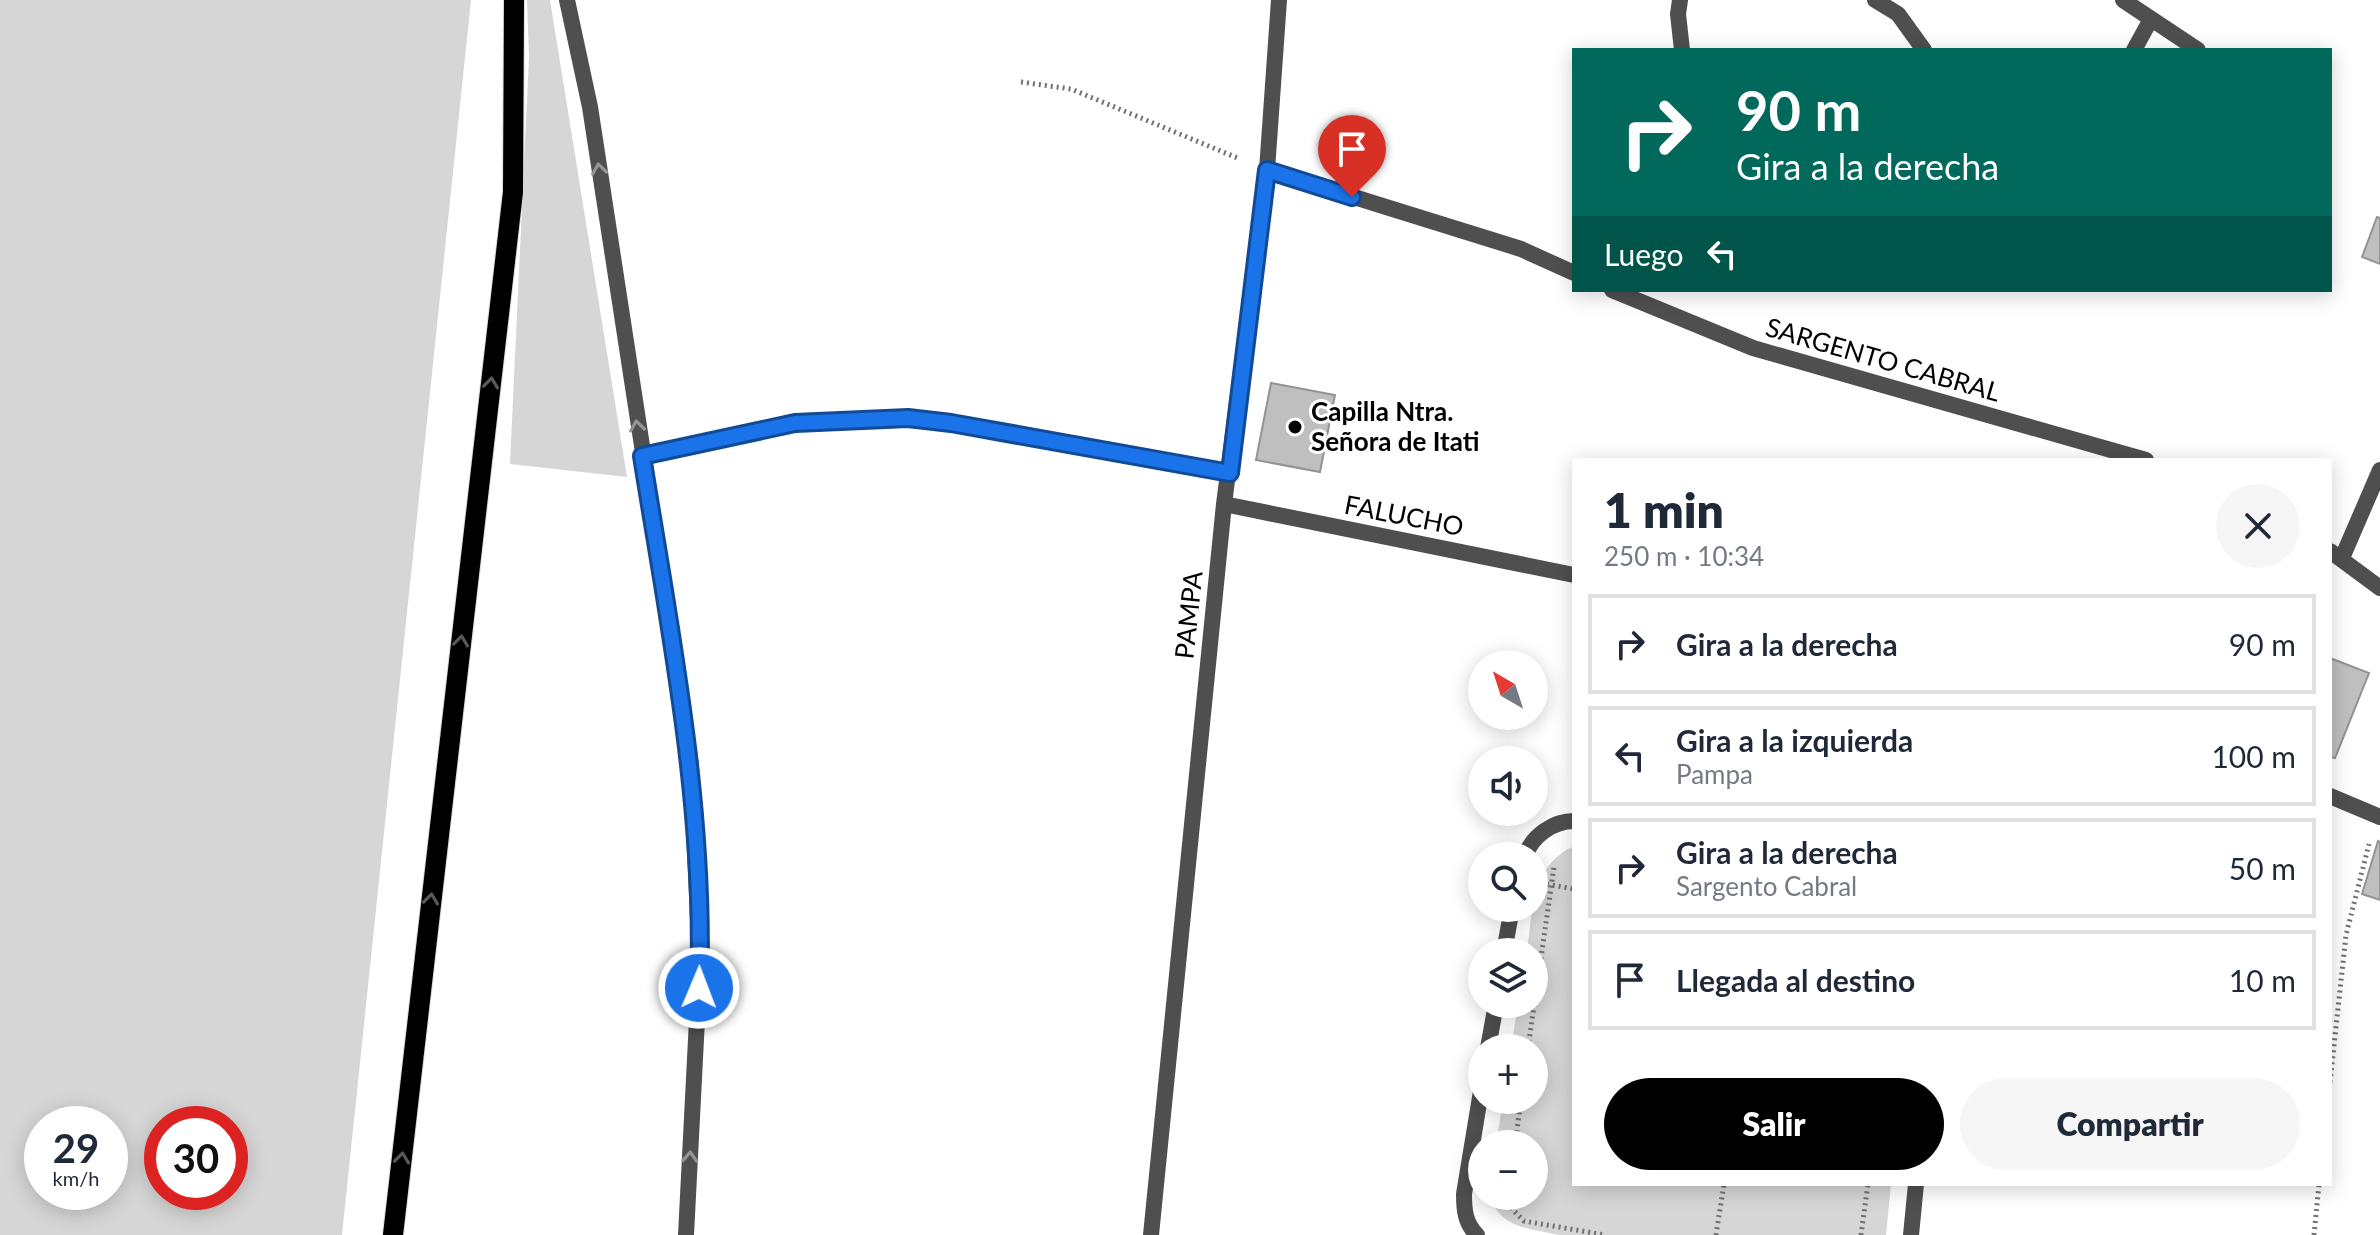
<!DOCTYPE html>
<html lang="es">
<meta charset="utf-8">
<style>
:root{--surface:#fff;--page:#f6f6f7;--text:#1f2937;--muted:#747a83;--line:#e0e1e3;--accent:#000}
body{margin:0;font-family:Lato,sans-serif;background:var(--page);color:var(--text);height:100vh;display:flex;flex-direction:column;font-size:30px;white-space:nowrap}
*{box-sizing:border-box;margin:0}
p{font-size:26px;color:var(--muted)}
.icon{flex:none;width:44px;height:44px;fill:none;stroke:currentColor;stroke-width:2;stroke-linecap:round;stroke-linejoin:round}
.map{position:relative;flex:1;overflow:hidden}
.side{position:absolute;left:1572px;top:458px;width:760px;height:728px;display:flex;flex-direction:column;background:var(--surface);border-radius:0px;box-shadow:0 4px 20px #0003}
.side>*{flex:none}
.hud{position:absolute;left:1572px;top:48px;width:760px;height:244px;border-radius:0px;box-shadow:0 4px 20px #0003;background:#00695c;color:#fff;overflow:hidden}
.needle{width:52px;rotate:321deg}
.buttons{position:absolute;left:1468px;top:650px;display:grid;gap:16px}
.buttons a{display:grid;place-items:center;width:80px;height:80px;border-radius:50%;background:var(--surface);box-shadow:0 4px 20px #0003;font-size:40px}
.speed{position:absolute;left:24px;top:1106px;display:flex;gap:16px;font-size:40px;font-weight:700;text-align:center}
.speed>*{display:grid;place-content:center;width:104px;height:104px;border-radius:50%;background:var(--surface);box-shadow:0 4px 20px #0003;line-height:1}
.speed small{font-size:20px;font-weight:400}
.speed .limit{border:12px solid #d22;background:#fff;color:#111}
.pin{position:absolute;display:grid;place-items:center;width:68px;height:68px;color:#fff;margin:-82px -34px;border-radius:50% 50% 50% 0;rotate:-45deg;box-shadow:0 0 8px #0007}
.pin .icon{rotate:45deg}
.me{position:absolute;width:88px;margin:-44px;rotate:1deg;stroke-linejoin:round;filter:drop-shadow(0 0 6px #0008)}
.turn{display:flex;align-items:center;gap:28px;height:168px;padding:0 32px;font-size:36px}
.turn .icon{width:104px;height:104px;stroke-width:2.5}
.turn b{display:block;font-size:56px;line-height:68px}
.then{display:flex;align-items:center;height:76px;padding:0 32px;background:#0003;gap:16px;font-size:30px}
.round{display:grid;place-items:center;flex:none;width:84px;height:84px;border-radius:42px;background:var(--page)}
.head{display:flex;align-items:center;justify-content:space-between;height:136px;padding:0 32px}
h1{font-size:48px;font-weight:800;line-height:60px}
.action{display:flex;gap:16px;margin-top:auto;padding:16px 32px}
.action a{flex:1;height:92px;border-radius:48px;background:var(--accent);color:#fff;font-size:32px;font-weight:800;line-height:92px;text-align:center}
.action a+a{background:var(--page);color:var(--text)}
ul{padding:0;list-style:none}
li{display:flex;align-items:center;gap:24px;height:100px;margin:0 16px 12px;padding:0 16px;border:4px solid var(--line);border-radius:0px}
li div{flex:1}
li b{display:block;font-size:30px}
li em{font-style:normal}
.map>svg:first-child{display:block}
</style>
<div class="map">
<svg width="2380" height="1235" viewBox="0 0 2380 1235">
<rect width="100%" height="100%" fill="#fff"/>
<path fill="#d6d6d6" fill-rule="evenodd" d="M0,0H471L342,1235H0ZM42,1124H110V1192H42ZM162,1124H230V1192H162Z
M527,0H550L627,477L510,464L529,57Z
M1574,846V1184H1891L1886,1235H1559C1531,1229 1499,1228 1490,1196H1534V1144H1496L1503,1100H1534V1048H1511L1518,1004H1534V952H1527C1533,910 1531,866 1574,846Z"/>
<path fill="#bfbfbf" stroke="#939393" stroke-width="2" d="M2377,217L2380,218V264L2362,257Z
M1271,383L1335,395L1320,472L1256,460Z
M2330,658L2369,673L2335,758L2330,757Z
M2378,841L2380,842V900L2362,894Z"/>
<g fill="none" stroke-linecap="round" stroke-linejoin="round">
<g stroke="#dbdbdb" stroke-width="22">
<path id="primary" d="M393,1235L513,192L514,0"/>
</g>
<path stroke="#717171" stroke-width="5" stroke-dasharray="2 4" stroke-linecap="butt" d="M1021,82L1071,89L1240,159
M1535,882L1574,889
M1528,1048L1554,867
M2330,1082L2346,935L2369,844
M1515,1144L1521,1100
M1507,1196L1512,1209L1524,1221L1605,1235
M1716,1235L1724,1184
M1861,1235L1868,1184
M2314,1235L2319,1184"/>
<path stroke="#4f4f4f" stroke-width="16" d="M1680,0L1678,14L1682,50
M2123,0L2198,50
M2134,50L2151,19"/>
<path stroke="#4f4f4f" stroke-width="16" d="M567,0L590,107L691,765L700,961L686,1235
M1875,0L1898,14L1924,50
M1267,170L1521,249L1574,273
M1612,290L1753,348L2146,460
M642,456L795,423L908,418L951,423L1230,473
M1224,504L1574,575
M2330,551L2380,588
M2342,558L2380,470
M2330,796L2380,817
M1525,856C1532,836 1553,821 1574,821
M1504,952L1512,908
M1488,1048L1496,1004
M1151,1235L1224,504L1267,170L1279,0
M1477,1235C1465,1223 1464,1210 1464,1194L1482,1085
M1911,1235L1916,1184"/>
<use href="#primary" stroke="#000" stroke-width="20"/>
</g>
<defs><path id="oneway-chevron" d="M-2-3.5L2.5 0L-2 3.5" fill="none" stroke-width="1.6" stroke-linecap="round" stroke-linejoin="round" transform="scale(2)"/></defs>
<g stroke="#959595">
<use href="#oneway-chevron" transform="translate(599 169) rotate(-98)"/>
<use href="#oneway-chevron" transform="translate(637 426) rotate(-98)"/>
<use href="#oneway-chevron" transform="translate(690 1157) rotate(-87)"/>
</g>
<g stroke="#595959">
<use href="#oneway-chevron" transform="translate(491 383) rotate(-83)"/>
<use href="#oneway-chevron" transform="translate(461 641) rotate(-83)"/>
<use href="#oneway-chevron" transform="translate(431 899) rotate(-83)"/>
<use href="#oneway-chevron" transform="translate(402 1158) rotate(-83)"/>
</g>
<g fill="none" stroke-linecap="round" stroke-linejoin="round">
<g stroke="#114b97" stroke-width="20">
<path id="route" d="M699,988C706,809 670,632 642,456L795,423L908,418L951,423L1230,473L1267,170L1352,197"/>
</g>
<use href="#route" stroke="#1a73e8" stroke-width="14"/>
</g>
<circle fill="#000" stroke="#fff" stroke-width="3" cx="1295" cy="427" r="8"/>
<g text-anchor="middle" stroke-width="6" stroke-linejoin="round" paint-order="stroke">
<g font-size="26" fill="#000" stroke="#fff">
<text transform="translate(1883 360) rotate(16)" y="9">SARGENTO CABRAL</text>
<text transform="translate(1404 516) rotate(11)" y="9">FALUCHO</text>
<text transform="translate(1189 615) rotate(-84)" y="9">PAMPA</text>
</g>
<g font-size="26" font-weight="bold" fill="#000" stroke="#fff" text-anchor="start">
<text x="1311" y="421">Capilla Ntra.<tspan x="1311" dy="30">Señora de Itati</tspan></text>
</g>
</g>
</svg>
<div class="buttons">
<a><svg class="needle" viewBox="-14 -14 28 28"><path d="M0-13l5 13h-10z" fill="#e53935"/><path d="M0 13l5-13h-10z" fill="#747a83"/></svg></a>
<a><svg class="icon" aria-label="sound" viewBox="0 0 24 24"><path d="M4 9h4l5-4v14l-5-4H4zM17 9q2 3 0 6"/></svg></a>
<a><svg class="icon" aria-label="search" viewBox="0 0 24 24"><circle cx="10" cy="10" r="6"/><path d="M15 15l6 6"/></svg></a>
<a><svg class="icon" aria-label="layers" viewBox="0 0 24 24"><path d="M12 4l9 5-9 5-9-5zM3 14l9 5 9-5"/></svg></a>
<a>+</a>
<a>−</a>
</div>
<div class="speed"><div>29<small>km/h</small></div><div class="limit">30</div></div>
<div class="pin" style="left:1352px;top:197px;background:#d93025"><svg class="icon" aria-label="arrive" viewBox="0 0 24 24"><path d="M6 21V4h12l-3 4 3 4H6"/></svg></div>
<svg class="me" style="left:699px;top:988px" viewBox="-20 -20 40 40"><circle r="17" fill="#1a73e8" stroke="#fff" stroke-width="3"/><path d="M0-11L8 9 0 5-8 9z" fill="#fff"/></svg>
<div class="hud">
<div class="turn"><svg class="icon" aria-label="right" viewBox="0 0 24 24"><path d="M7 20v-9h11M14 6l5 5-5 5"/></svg><div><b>90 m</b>Gira a la derecha</div></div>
<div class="then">Luego<svg class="icon" aria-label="left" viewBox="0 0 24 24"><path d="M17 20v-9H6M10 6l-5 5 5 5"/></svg></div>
</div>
<section class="side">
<div class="head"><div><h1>1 min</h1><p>250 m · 10:34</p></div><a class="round"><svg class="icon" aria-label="close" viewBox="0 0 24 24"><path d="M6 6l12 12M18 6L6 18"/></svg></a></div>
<ul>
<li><svg class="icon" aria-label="right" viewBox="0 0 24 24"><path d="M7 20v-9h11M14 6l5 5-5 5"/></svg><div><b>Gira a la derecha</b></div><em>90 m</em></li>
<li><svg class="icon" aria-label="left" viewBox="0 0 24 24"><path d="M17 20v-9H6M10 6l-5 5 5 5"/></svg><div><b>Gira a la izquierda</b><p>Pampa</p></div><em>100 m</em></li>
<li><svg class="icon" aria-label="right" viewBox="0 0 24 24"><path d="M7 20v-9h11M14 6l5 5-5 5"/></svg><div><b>Gira a la derecha</b><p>Sargento Cabral</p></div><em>50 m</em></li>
<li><svg class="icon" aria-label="arrive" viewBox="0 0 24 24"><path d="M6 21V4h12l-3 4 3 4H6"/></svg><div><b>Llegada al destino</b></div><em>10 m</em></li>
</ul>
<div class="action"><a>Salir</a><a>Compartir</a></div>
</section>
</div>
